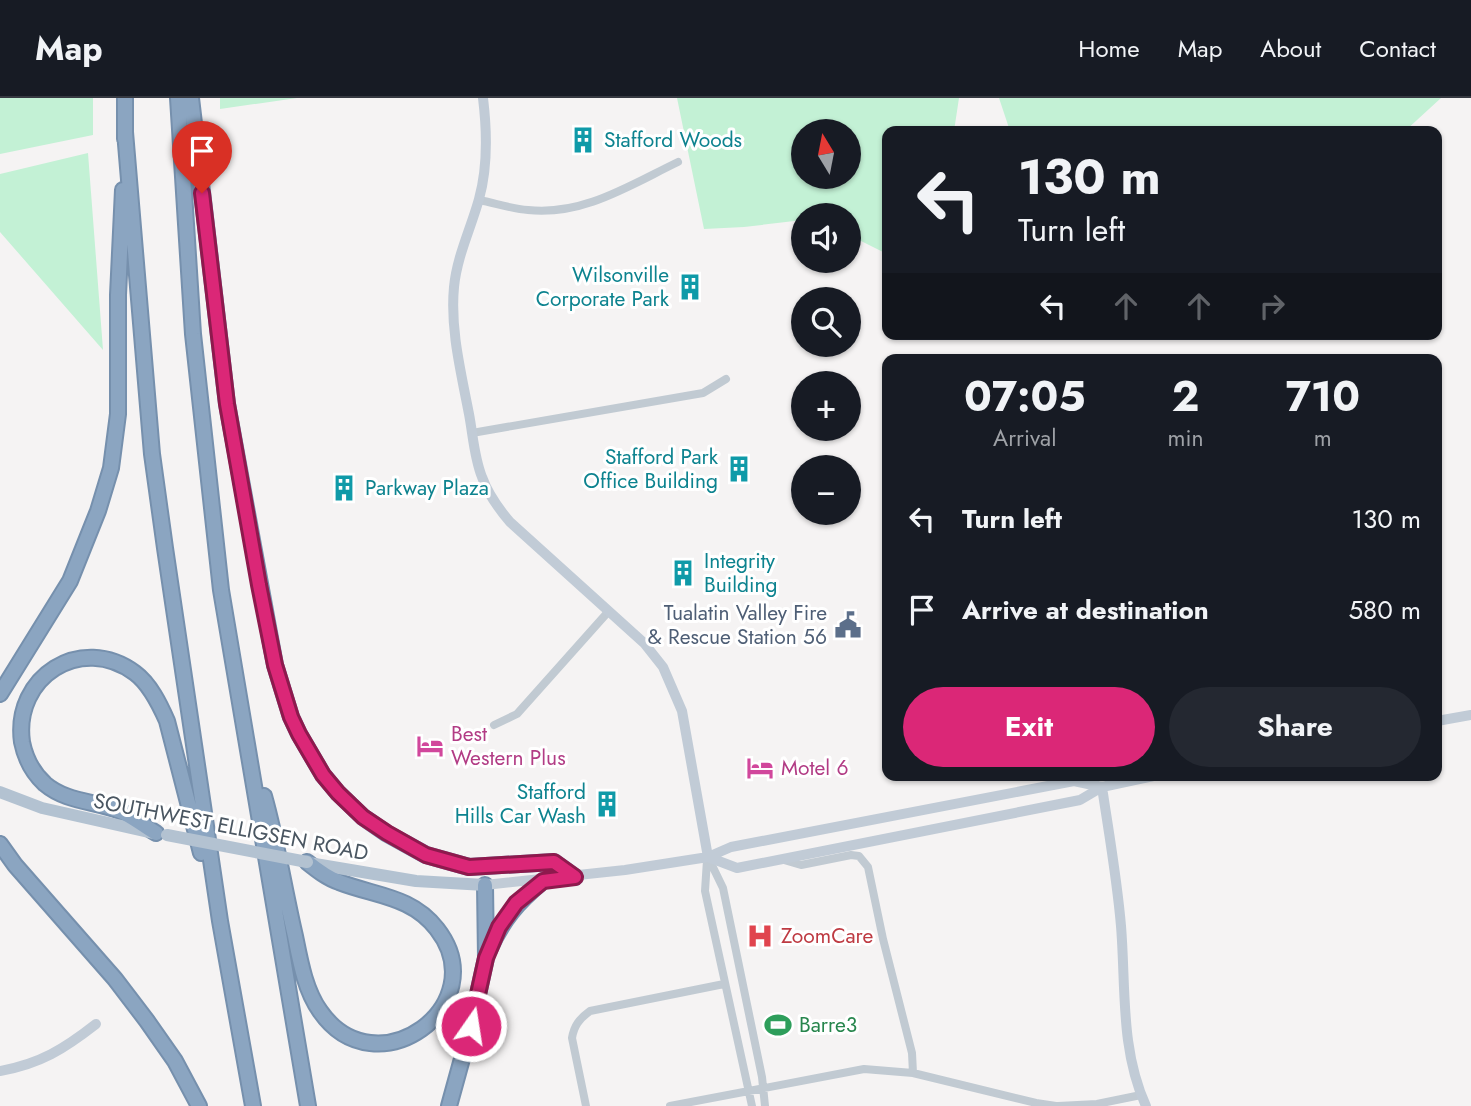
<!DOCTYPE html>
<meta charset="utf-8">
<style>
:root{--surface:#171b24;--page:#242831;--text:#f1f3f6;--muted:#9ea1a6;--line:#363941;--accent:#db2777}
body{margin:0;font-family:Jost,sans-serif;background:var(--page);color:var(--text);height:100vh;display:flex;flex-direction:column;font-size:26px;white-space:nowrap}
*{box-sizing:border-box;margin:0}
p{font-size:23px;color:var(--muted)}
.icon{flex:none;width:38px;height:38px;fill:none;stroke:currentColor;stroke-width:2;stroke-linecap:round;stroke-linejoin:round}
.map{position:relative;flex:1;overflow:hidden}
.drawer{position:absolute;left:882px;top:256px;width:560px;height:427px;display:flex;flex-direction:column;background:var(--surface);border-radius:14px;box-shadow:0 2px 5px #0004}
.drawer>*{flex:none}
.top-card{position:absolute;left:882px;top:28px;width:560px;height:214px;border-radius:14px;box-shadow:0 2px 5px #0004;background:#171b24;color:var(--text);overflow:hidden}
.needle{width:46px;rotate:350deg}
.controls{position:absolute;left:791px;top:21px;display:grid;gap:14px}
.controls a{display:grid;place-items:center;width:70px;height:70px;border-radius:50%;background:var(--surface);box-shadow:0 2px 5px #0004;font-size:35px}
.pin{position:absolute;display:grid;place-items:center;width:60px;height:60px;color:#fff;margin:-72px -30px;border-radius:50% 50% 50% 0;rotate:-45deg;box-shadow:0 0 7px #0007}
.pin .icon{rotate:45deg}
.me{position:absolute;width:77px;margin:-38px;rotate:13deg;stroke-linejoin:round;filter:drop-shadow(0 0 5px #0008)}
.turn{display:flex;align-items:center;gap:24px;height:147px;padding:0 21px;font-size:32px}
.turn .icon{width:91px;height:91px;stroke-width:2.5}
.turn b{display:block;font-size:49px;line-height:60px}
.lanes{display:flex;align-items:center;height:66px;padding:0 21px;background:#0003;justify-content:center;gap:35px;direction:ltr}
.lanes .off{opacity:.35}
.eta{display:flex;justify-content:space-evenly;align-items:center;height:119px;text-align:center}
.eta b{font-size:42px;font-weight:700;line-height:49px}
.action{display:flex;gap:14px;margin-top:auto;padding:14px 21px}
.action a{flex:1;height:80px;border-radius:42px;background:var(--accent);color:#fff;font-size:28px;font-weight:700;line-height:80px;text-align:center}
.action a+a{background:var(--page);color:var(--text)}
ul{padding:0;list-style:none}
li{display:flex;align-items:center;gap:21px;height:91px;padding:0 21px}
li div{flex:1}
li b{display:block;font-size:26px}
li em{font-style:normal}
header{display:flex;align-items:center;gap:42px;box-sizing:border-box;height:98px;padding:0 35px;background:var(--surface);border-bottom:2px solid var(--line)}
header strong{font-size:33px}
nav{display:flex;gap:38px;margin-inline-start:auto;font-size:24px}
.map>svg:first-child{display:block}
</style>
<header>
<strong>Map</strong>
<nav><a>Home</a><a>Map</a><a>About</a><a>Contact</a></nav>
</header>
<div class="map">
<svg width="1471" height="1008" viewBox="0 0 1471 1008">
<rect width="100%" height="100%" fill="#f5f3f3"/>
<path fill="#c3f1d5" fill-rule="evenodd" d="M0,0H93V37L0,56Z
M220,0H297L220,11Z
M677,0H959L954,33H887V156L849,137V117H803V122L744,129L704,131ZM803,33H849V79H803Z
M999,0H1441L1405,33H1010Z
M88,55L103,252L0,134V76Z"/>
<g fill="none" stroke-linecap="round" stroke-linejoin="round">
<g stroke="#7690ad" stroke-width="18">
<path id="highway" d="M125,0V41
M178,0L193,236L221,492L308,1008
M191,0L227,306L275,567L291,619L299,636L323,677L338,695L363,719L386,735L426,757L469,769L554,764L575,779
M125,34L152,356L165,450L220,823L253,1008
M0,596L70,483L98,413L111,370L118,316V197L123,92
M264,698C277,744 284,791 295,838C300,863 305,892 320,913C376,994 496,907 437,831C412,798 375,798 339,784C327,780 317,772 307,764
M156,735C144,728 132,718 120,713C95,703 66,704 45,686C33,675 25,659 22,644C13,579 81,535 135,575C150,586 160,607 167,623L201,755
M0,746L15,767L115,881L147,923L175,963L199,1008
M489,852C503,821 517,805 543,783
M449,1008L471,928L486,860L485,787"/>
</g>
<path stroke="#c1cad2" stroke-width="8" d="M479,102C495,105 512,111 528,112C583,118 630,87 678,64
M472,335L703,295L726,281
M494,627L517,616L608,514
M708,759L723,790L762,979L765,1008
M707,762L705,793L752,1008
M784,762L801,767L851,757L859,758L868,769L883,841L912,955L913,975
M586,1008L572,940C574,928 579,921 590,913L724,886
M670,1008L864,971L913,975L1036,1005L1056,1008
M1058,1008L1097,1006L1141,997"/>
<path stroke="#c1cbd6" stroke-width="10" d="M483,0C487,33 488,69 479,101C471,130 457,158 454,189C450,231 461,274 469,316C473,337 474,359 482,379C488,396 498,410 510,424L644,545L663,569L682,613L708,759
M1437,623L1471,617
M1102,689C1109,736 1117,781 1121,828C1126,889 1120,951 1146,1008
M708,759L737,770L1080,702L1102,689L1158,677
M485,787L625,772L708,759L731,749L1074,683L1102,689
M0,973C40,966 64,951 96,926"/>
<path stroke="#b3c2d1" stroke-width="12" d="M0,694L42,710L153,735
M309,765L416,783L485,787"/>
<use href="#highway" stroke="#8ba5c1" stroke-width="14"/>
<path stroke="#b3c2d1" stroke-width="12" d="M167,737L307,764"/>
</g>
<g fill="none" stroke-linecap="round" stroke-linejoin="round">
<g stroke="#8e194d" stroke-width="18">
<path id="route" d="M202,95L227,306L259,487L275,567L291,619L299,636L323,677L338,695L363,719L387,735L426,757L469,769L554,764L575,779L543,783L516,805L499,829L486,860L471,928"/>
</g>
<use href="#route" stroke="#db2777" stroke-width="12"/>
</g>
<defs>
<g id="building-bare" transform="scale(2.1)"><path d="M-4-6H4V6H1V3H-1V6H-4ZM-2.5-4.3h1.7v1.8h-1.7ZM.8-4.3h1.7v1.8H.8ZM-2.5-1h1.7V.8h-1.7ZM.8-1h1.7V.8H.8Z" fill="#0f9aa8" stroke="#fff" stroke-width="2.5" paint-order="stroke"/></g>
<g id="civic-bare" transform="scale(2.1)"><path d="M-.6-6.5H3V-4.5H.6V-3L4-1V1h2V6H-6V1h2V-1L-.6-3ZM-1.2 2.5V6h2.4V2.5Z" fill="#5c6f8a" stroke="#fff" stroke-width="2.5" paint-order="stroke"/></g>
<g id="hotel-bare" transform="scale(2.1)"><path d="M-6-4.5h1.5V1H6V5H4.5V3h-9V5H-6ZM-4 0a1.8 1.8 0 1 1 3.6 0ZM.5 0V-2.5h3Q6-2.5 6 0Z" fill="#d1479c" stroke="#fff" stroke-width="2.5" paint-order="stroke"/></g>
<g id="hospital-bare" transform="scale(2.1)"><path d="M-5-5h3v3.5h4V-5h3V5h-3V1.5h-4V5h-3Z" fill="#e0444e" stroke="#fff" stroke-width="2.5" paint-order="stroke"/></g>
<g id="stadium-bare" transform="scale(2.1)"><path d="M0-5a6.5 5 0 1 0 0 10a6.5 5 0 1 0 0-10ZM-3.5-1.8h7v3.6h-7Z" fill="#2e9e5b" stroke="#fff" stroke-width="2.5" paint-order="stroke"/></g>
</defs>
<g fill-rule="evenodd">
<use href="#building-bare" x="583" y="42"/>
<use href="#building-bare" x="690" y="189"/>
<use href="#building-bare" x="739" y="371"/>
<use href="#building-bare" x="344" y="390"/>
<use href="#building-bare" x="683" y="475"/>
<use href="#civic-bare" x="848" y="527"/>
<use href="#hotel-bare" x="430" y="648"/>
<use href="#hotel-bare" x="760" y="670"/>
<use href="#building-bare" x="607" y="706"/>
<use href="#hospital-bare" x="760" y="838"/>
<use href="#stadium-bare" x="778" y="927"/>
</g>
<g text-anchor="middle" stroke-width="6" stroke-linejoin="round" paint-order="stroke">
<g font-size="21" fill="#0d838f" stroke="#fff" text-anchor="start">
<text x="604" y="49">Stafford Woods</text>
<text x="669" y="184" text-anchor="end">Wilsonville<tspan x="669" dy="24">Corporate Park</tspan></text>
<text x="718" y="366" text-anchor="end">Stafford Park<tspan x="718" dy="24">Office Building</tspan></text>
<text x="365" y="397">Parkway Plaza</text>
<text x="704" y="470">Integrity<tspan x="704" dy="24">Building</tspan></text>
<text x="586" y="701" text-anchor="end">Stafford<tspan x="586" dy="24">Hills Car Wash</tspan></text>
</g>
<g font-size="21" fill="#4e5e75" stroke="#fff" text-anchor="end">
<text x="827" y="522">Tualatin Valley Fire<tspan x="827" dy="24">&amp; Rescue Station 56</tspan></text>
</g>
<g font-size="21" fill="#b23c85" stroke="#fff" text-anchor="start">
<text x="451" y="643">Best<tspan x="451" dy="24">Western Plus</tspan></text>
<text x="781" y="677">Motel 6</text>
</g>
<g font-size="21" fill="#4a5661" stroke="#fff">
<text transform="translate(231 729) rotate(11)" y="7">SOUTHWEST ELLIGSEN ROAD</text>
</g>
<g font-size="21" fill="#be3a42" stroke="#fff" text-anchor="start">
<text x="781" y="845">ZoomCare</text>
</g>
<g font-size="21" fill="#27864d" stroke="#fff" text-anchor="start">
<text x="799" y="934">Barre3</text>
</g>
</g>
</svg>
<div class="controls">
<a><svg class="needle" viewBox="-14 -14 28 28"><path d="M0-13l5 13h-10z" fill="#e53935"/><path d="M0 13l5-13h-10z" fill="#9ea1a6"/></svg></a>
<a><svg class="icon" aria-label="sound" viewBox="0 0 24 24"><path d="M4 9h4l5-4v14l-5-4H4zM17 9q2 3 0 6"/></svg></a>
<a><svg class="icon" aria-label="search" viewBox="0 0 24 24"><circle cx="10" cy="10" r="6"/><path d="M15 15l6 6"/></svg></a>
<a>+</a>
<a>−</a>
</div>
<div class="pin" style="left:202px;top:95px;background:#d93025"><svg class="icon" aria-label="arrive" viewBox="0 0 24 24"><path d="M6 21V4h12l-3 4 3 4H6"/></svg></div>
<svg class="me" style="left:471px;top:928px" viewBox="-20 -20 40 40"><circle r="17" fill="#db2777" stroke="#fff" stroke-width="3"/><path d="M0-11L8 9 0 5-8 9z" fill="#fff"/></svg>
<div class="top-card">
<div class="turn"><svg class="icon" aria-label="left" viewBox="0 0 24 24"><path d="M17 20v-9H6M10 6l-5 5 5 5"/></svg><div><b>130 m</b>Turn left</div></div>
<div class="lanes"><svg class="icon" aria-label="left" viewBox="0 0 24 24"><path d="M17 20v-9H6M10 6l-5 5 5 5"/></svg><svg class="icon off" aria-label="ahead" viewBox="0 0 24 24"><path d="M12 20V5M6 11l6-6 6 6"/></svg><svg class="icon off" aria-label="ahead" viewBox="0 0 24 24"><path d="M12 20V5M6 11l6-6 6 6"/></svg><svg class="icon off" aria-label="right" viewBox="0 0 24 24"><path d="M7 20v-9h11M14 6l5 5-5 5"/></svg></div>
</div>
<section class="drawer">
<div class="eta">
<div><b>07:05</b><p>Arrival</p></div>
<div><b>2</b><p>min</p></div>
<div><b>710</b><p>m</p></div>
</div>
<ul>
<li><svg class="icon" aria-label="left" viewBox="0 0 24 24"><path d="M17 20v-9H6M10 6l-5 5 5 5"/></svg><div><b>Turn left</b></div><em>130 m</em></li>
<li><svg class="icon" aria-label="arrive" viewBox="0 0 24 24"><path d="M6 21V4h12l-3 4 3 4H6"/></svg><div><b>Arrive at destination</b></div><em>580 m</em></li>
</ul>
<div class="action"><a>Exit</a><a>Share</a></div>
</section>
</div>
